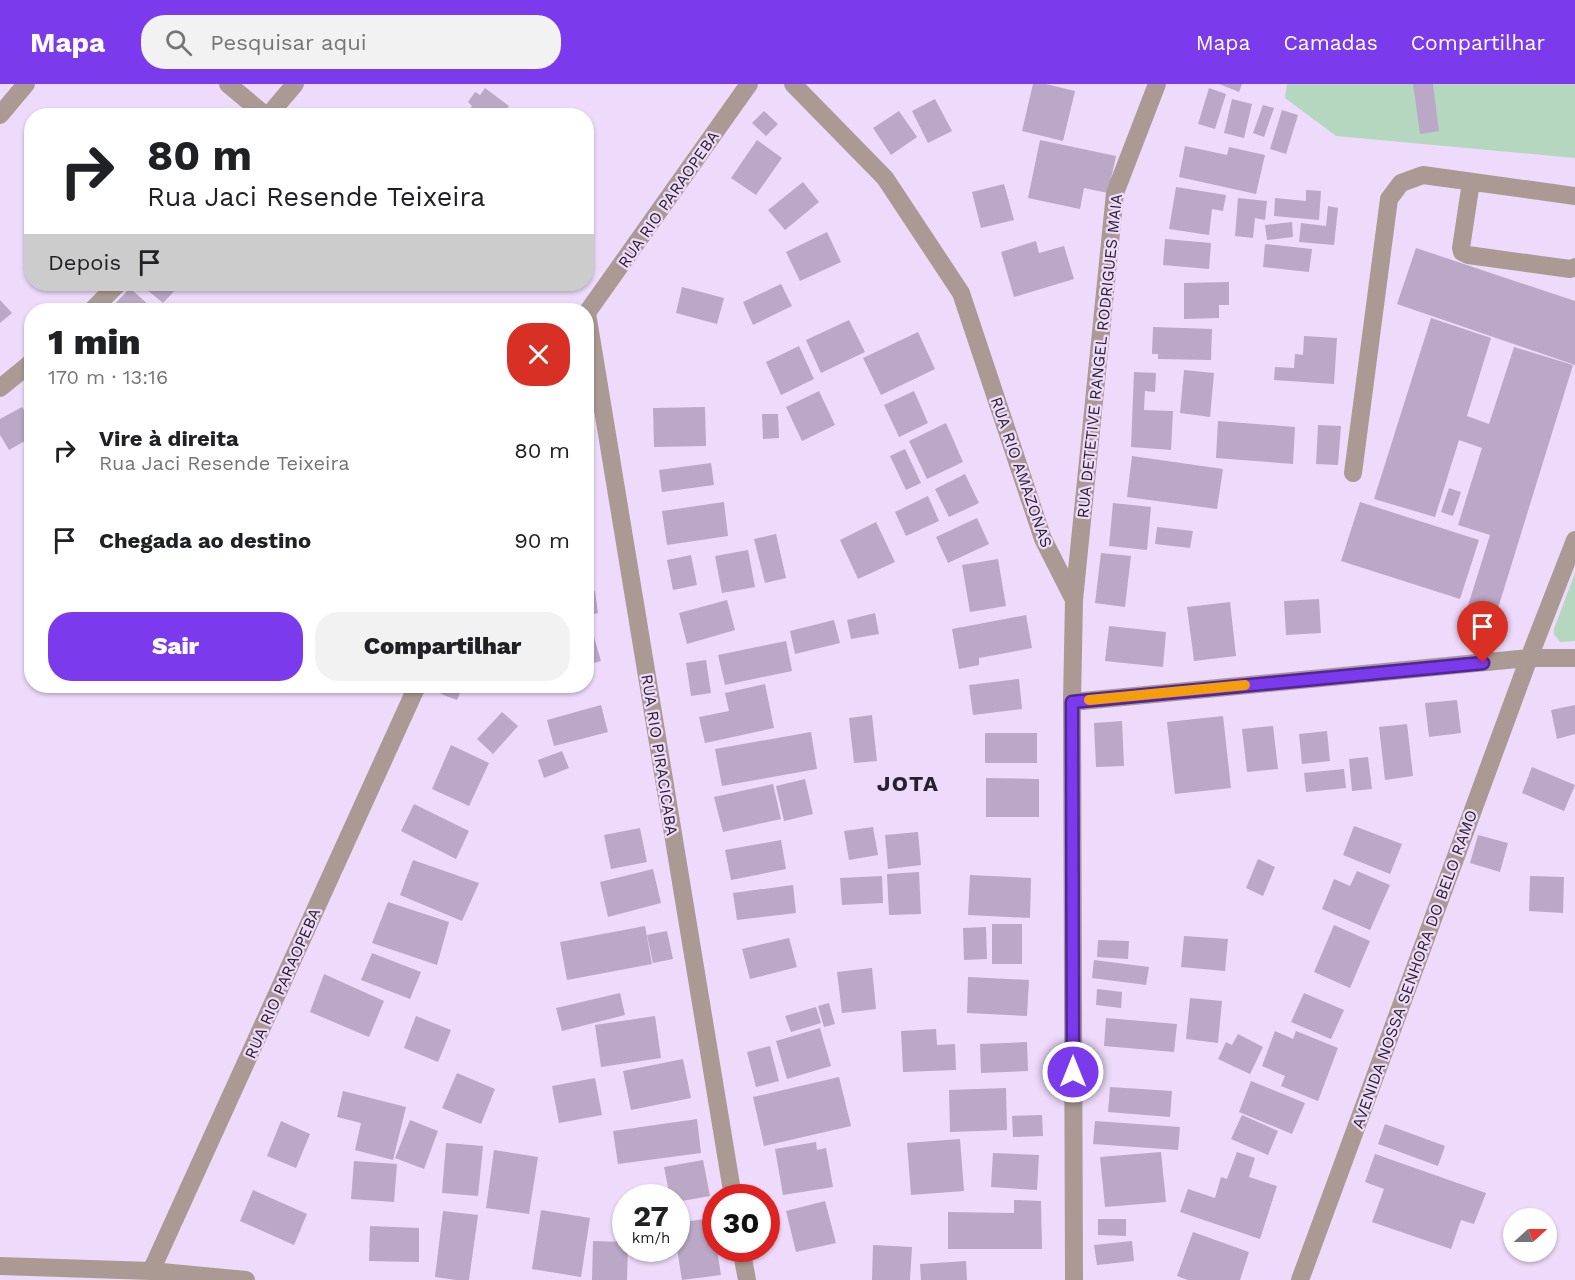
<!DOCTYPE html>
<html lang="pt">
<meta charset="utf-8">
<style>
:root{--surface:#fff;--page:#f2f2f2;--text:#202124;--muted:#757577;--accent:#7c3aed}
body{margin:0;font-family:"Work Sans",sans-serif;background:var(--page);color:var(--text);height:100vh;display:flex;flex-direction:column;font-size:22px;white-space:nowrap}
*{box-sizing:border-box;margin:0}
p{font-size:20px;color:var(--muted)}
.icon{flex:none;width:33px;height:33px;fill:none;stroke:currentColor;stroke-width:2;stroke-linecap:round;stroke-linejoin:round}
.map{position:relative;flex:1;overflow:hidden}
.details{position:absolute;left:24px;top:219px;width:570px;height:390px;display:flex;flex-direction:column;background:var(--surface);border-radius:24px;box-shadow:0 2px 4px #0004}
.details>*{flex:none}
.hud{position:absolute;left:24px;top:24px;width:570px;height:183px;border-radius:24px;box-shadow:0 2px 4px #0004;background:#fff;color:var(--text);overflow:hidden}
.needle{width:39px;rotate:69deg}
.tools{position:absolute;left:1503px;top:1124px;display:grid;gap:12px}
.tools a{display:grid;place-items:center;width:54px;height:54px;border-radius:50%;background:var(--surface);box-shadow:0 2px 4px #0004;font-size:30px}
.speed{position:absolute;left:612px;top:1100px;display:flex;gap:12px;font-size:30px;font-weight:700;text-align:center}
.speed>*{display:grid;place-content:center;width:78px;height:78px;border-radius:50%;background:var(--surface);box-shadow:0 2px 4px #0004;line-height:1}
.speed small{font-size:15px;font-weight:400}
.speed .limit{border:9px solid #d22;background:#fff;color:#111}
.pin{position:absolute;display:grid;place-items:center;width:51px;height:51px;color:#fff;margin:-62px -26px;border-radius:50% 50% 50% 0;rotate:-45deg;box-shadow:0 0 6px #0007}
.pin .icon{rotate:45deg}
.me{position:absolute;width:66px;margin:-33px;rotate:0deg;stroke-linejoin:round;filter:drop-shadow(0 0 4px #0008)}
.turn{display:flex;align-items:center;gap:21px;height:126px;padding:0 24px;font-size:27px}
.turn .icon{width:78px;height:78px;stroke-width:2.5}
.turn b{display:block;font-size:42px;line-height:51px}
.then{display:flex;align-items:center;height:57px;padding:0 24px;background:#0003;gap:12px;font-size:22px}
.round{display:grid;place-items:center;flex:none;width:63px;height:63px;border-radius:24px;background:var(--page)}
.headline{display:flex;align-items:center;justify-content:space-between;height:102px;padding:0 24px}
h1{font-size:36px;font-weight:800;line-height:45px}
.cta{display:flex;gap:12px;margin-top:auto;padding:12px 24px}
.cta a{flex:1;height:69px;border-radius:24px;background:var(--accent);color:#fff;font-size:24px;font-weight:800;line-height:69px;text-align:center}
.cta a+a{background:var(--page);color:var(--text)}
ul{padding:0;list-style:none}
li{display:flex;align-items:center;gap:18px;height:90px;padding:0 24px}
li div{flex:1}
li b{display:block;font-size:22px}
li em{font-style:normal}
header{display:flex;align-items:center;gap:36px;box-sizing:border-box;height:84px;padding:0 30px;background:var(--accent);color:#fff}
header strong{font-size:28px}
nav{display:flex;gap:33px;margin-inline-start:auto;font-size:21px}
.search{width:420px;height:54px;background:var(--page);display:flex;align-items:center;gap:15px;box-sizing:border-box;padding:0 21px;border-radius:24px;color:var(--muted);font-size:22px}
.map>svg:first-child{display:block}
</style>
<header>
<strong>Mapa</strong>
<div class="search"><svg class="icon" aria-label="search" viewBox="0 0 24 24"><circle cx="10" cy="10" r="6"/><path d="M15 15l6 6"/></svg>Pesquisar aqui</div>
<nav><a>Mapa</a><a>Camadas</a><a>Compartilhar</a></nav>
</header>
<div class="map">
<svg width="1575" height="1196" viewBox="0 0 1575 1196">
<rect width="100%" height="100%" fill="#eedbfb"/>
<path fill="#b5d7bf" d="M1287,0H1575V74L1336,52L1285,14Z
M1575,489V557L1560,558L1554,550V545Z"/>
<path fill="#baa8c6" d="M1033,0H1046L1075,7L1063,57L1022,47Z
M1219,0H1242L1239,8Z
M1413,0H1433L1439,47L1420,50Z
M485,4L509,22L502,32H465L472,22L468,18L475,8L480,11Z
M1209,4L1226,10L1215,45L1198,40Z
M935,15L952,47L928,59L912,27Z
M1232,15L1252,20L1244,54L1224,49Z
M1263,21L1274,24L1264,53L1253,49Z
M1282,26L1298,31L1286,70L1270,65Z
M764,27L778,40L766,52L752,39Z
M899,27L917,53L891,71L873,44Z
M757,56L782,74L756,111L731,94Z
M1040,56L1116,72L1108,109L1084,104L1080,125L1028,114Z
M1185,62L1227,71L1229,63L1265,71L1256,110L1179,93Z
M803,98L819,118L785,146L768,126Z
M1004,100L1014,136L981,144L972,108Z
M1176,103L1226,111L1223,127L1212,125L1209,151L1169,145Z
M1306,106L1321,107L1319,136L1274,132L1275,114L1306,117Z
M1238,114L1267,117L1265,136L1255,134L1253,154L1235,152Z
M1328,122L1338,124L1334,161L1299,158L1301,139L1326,142Z
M1292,138L1293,153L1267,156L1265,141Z
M827,148L841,178L800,197L786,168Z
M1165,155L1211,159L1209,185L1163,181Z
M1036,157L1039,169L1064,162L1074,195L1014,213L1001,168Z
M1265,160L1312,165L1309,188L1263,183Z
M1416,164L1575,217V281L1397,220Z
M1229,198V221H1219V234L1184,235V199Z
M140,200H181L163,219Z
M781,200L792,222L753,241L743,218Z
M682,203L724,214L717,240L676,229Z
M130,204L152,224L149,226H109Z
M0,216L12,229L0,239Z
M1431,234L1491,254L1467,332L1489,340L1514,263L1573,281L1495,534L1467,525L1490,451L1458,441L1482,364L1459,356L1435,433L1374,415Z
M849,236L865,268L821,289L806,256Z
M1153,243L1212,245L1211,276L1158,275V270H1152Z
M918,248L935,285L881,311L863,274Z
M1304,252L1337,254L1334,300L1274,296L1275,283L1294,284L1295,270L1303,271Z
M799,262L814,295L781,311L766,278Z
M1184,286L1214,289L1210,333L1180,329Z
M1134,288L1156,289L1155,308L1145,307L1144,326L1173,327L1171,366L1131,363Z
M819,307L835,341L802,357L786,323Z
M914,307L928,339L899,353L884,321Z
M22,323L32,340V353L9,366L0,351V335Z
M705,323L706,362L654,363L653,324Z
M762,330H778L779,354L763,355Z
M1218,337L1295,343L1293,380L1216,374Z
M946,339L963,378L927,395L909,357Z
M1318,341L1341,342L1338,381L1316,380Z
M905,365L921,399L906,406L890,372Z
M1132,372L1223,385L1217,425L1127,413Z
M711,379L714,401L662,408L659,386Z
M965,390L979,419L949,433L935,405Z
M1449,404L1461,408L1453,432L1441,428Z
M928,412L939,437L906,452L895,428Z
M724,418L728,452L667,461L662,427Z
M1360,418L1479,456L1460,515L1341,477Z
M1113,419L1151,423L1147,466L1109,462Z
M977,434L989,460L948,479L936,453Z
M876,438L895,478L858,495L840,456Z
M1157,443L1193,447L1190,464L1155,460Z
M776,450L786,494L765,499L754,455Z
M748,466L755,503L722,509L715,472Z
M1101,469L1131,472L1125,523L1095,519Z
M691,471L697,501L673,506L667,476Z
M998,475L1006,522L970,528L962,481Z
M595,507L598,529L586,532V509Z
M1319,515L1321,549L1286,551L1284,517Z
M727,516L735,546L687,560L679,529Z
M1230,518L1236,572L1194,577L1187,523Z
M875,529L879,550L851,555L847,536Z
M1026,531L1032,564L979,574V581L959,585L952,545Z
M834,536L840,559L795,570L790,547Z
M1109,542L1166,548L1163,583L1105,577Z
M594,553L601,577L586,581V555Z
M786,557L792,587L725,601L718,571Z
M706,576L711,609L691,612L686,579Z
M1019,595L1022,625L973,631L969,601Z
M765,600L774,644L705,659L699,633L729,627L725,609Z
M445,602H463L457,616L441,610Z
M1457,616L1461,649L1429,653L1425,619Z
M601,621L608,648L554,662L547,636Z
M1575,621V650L1557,655L1551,626Z
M502,628L518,642L493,670L477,655Z
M872,631L877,677L854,679L849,634Z
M1223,632L1231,704L1175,710L1167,638Z
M1122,637L1124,682L1096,683L1094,639Z
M1407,640L1413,692L1385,696L1379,643Z
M1273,642L1278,685L1247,688L1242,645Z
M1327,647L1330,677L1302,680L1299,650Z
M811,648L817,685L722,702L715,665Z
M985,649H1037V679H985Z
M451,661L489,679L469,722L432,705Z
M562,667L569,684L544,694L538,676Z
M1368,673L1372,705L1352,707L1349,675Z
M1532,683L1575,701L1564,727L1522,709Z
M1344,685L1346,704L1306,708L1304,689Z
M986,694L1039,695V733H986Z
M805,695L813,730L784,737L776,702Z
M773,700L781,735L723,748L714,713Z
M414,720L469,747L456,775L401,747Z
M1354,742L1402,760L1390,790L1343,771Z
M873,743L878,771L849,776L844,747Z
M640,744L647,778L611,785L604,751Z
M918,748L921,781L888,785L885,751Z
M1478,751L1508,759L1500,788L1470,779Z
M781,756L786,785L731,796L725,766Z
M1258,775L1275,783L1263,812L1246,804Z
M413,776L479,799L462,837L400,811Z
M653,785L661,819L608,833L600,798Z
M1357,787L1390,801L1370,846L1322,825L1334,795L1350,802Z
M919,788L921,830L889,831L887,790Z
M970,791L1031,794L1030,834L968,831Z
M882,792L883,819L842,821L840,794Z
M1530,792L1564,793L1563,829L1529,827Z
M793,801L796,829L737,836L733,809Z
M388,818L449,838L437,881L372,859Z
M992,840H1022V880H992Z
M1334,841L1370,857L1350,904L1314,888Z
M645,842L652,880L567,896L560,858Z
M986,843L987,875L964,876L963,844Z
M667,847L673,875L653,879L647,851Z
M1184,852L1228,855L1225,887L1181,883Z
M789,854L797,883L750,895L742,865Z
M1098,856L1129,857L1128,875L1097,873Z
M372,869L421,888L410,915L361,896Z
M1094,876L1149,883L1146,901L1092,894Z
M872,884L876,925L842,929L837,888Z
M324,890L384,917L369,953L310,928Z
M968,893L1029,896L1027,932L967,929Z
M1097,905L1122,908L1121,924L1096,921Z
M620,909L625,931L562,947L556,924Z
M1304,909L1344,926L1331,955L1291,938Z
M1190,914L1222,917L1218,959L1186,955Z
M829,919L835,940L824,943L818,922Z
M816,923L821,939L791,948L785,932Z
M416,932L451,946L438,978L404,964Z
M655,932L661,974L601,983L595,941Z
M1106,934L1177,940L1174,968L1104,962Z
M820,944L831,982L787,995L776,957Z
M936,945L937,961L955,960L956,986L903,988L901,947Z
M1275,947L1293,955L1296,947L1338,964L1318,1017L1281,1002L1285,992L1262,982Z
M1238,950L1263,963L1250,990L1218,975L1226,958L1232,961Z
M1027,958L1028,987L981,989L980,960Z
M770,962L779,997L756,1003L747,968Z
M683,975L691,1014L631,1026L623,987Z
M457,989L495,1005L481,1040L442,1024Z
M839,993L851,1042L764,1062L753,1013Z
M595,994L602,1031L559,1039L552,1002Z
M1251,997L1305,1019L1292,1050L1239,1028Z
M1110,1003L1172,1007L1170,1033L1108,1028Z
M1006,1004L1007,1046L950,1048L949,1006Z
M343,1007L406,1023L393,1076L355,1066L361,1039L337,1033Z
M1042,1031L1043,1052L1013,1053L1012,1032Z
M1242,1031L1278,1047L1268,1071L1231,1055Z
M697,1035L701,1069L618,1080L613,1047Z
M410,1036L438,1047L424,1085L395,1074Z
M281,1037L310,1050L296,1084L267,1072Z
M1095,1037L1180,1043L1178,1066L1093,1060Z
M1385,1040L1445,1062L1438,1082L1378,1060Z
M960,1055L964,1107L911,1111L907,1059Z
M816,1058L817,1066L826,1064L833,1103L783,1111L775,1065Z
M446,1059L483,1062L478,1112L442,1109Z
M494,1066L538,1073L529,1130L486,1124Z
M1161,1068L1166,1118L1105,1123L1100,1073Z
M1237,1068L1255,1074L1249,1093L1277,1102L1260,1155L1180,1128L1188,1105L1215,1114L1221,1093L1227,1095Z
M993,1069L1039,1071L1037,1106L991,1103Z
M1375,1070L1486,1109L1474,1140L1461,1136L1451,1165L1372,1138L1384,1105L1365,1098Z
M703,1076L710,1112L676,1118V1113H670L664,1083Z
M354,1077L397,1080L394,1118L351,1115Z
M253,1106L307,1130L294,1161L240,1137Z
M1014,1116L1041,1117L1042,1165H948V1128L1014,1129Z
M825,1117L836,1159L796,1168L786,1127Z
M541,1126L590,1134L581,1193L532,1185Z
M443,1127L478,1131L469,1196H456L435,1193Z
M712,1134L721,1191L682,1196L676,1159V1139Z
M1098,1135H1126V1152L1098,1151Z
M370,1142L419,1144V1178L369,1177Z
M1193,1148L1249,1168L1240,1196H1188L1177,1192Z
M593,1157L626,1158V1164H628L627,1196H592Z
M1132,1157L1134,1177L1097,1181L1094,1161Z
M873,1161L912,1163L910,1196H872Z
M966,1177L967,1196H921L920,1180Z"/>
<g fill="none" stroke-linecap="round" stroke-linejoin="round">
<path stroke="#ab9a94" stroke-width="18" d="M228,0L266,32
M793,0L885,94L961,209L1043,455L1074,516L1072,618L1074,1196
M0,31L26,0
M268,32L295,0
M1471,98L1461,164L1462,168L1468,171L1570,185L1575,183
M92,226L118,200
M587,229L733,1113
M586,230L749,0
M0,304L32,278
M1353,389L1389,115L1401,99L1423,91L1575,112
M1074,516L1115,109L1157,0
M1072,618L1529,574H1575
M741,1164L747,1196
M0,1182L151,1187L246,1196
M147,1196L417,602
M1300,1196L1529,574L1575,456"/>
</g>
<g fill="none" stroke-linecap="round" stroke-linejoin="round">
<g stroke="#51269a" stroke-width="15">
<path id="route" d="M1073,988L1072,618L1483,579"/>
</g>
<use href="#route" stroke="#7c3aed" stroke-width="10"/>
<path stroke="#f59e0b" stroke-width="10" d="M1089,616L1245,601"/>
</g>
<g text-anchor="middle" stroke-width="4.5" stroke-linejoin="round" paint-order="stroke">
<g font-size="16" fill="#28212c" stroke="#eedbfb">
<text transform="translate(668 115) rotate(-55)" y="6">RUA RIO PARAOPEBA</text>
<text transform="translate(1099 272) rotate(-84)" y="6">RUA DETETIVE RANGEL RODRIGUES MAIA</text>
<text transform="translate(1022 388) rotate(71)" y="6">RUA RIO AMAZONAS</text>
<text transform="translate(660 671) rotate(81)" y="6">RUA RIO PIRACICABA</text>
<text transform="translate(1414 885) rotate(-70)" y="6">AVENIDA NOSSA SENHORA DO BELO RAMO</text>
<text transform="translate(282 899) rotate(-66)" y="6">RUA RIO PARAOPEBA</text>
</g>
<g font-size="22" font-weight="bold" letter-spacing="1.5" fill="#28212c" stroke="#eedbfb">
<text x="908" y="707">JOTA</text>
</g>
</g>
</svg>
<div class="tools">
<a><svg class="needle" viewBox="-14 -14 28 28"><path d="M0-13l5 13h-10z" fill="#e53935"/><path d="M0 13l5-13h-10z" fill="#757577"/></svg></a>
</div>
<div class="speed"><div>27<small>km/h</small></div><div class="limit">30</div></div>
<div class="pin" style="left:1483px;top:579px;background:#d93025"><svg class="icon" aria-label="arrive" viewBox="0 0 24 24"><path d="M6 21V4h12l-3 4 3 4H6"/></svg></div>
<svg class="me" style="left:1073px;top:988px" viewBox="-20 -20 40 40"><circle r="17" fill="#7c3aed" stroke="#fff" stroke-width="3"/><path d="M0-11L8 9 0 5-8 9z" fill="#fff"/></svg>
<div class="hud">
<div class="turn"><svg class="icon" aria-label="right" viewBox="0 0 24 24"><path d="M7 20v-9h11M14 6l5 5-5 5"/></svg><div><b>80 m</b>Rua Jaci Resende Teixeira</div></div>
<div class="then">Depois<svg class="icon" aria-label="arrive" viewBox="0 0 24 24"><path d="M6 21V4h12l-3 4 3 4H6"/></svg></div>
</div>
<section class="details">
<div class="headline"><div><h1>1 min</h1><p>170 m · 13:16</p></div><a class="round" style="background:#d93025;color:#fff"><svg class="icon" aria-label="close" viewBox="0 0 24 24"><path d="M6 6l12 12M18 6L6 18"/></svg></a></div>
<ul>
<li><svg class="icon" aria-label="right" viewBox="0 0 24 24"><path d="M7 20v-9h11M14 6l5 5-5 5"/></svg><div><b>Vire à direita</b><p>Rua Jaci Resende Teixeira</p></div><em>80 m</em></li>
<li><svg class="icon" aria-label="arrive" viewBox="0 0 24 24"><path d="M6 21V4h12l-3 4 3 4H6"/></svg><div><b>Chegada ao destino</b></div><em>90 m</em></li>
</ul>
<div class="cta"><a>Sair</a><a>Compartilhar</a></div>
</section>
</div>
